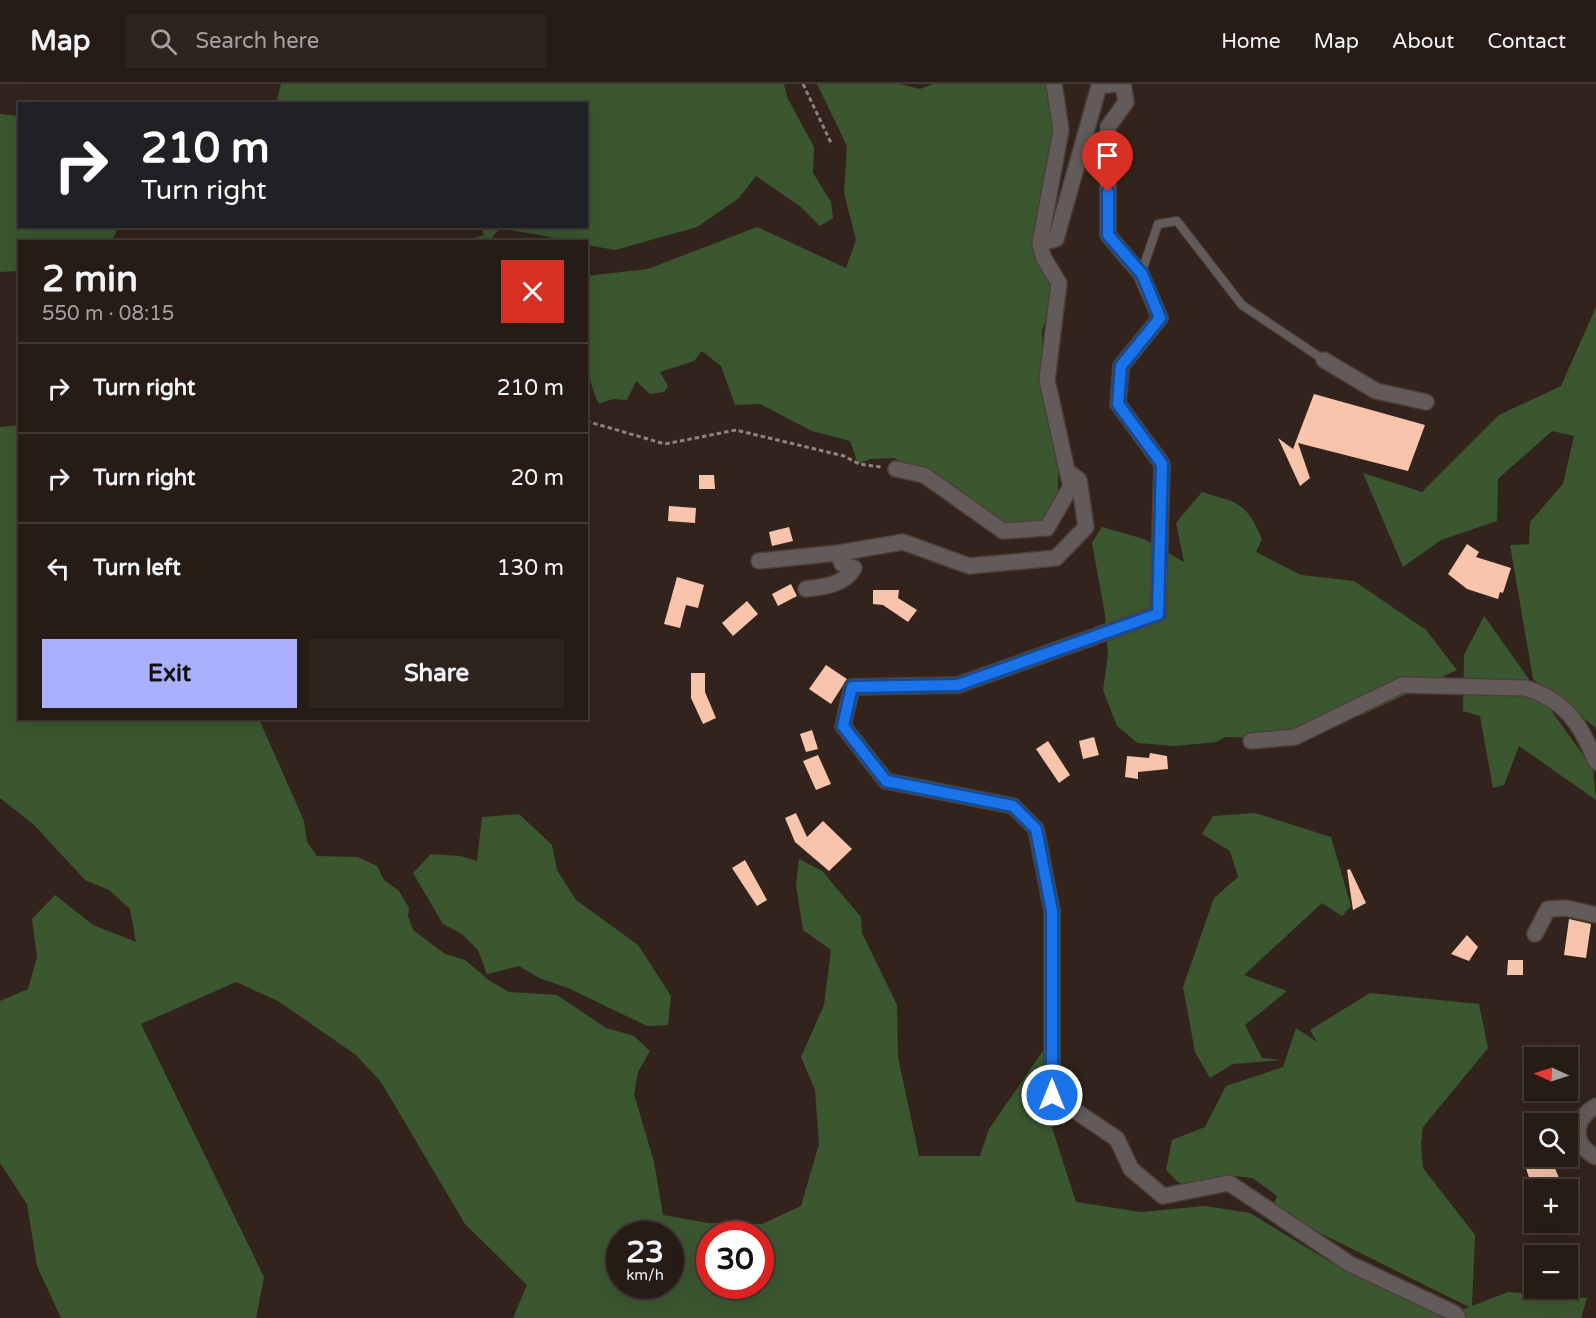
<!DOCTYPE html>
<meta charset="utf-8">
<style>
:root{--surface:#261b15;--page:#2e241e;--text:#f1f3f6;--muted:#a4a1a0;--line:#423934;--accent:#aab0fc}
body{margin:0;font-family:"Varela Round",sans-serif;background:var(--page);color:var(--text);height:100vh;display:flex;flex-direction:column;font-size:22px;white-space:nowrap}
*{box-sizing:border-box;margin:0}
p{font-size:20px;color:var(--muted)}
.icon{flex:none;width:33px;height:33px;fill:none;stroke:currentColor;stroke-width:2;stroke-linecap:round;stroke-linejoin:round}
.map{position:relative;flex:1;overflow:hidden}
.panel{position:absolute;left:18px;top:156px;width:570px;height:480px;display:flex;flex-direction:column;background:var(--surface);border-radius:0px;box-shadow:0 6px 24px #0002,0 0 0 2px var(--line)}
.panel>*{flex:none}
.hud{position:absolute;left:18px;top:18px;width:570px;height:126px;border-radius:0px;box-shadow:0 6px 24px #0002,0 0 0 2px var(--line);background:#202124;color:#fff;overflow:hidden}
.needle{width:39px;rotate:273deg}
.fabs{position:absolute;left:1524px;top:963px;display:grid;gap:12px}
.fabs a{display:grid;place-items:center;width:54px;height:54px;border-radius:0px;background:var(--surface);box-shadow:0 6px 24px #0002,0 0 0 2px var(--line);font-size:30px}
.speed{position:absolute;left:606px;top:1137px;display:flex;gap:12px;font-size:30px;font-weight:700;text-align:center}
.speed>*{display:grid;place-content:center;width:78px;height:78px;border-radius:50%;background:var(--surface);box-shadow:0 6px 24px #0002,0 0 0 2px var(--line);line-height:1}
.speed small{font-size:15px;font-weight:400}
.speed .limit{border:9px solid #d22;background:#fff;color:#111}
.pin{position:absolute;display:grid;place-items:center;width:51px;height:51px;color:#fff;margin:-62px -26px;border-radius:50% 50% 50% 0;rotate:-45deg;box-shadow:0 0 6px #0007}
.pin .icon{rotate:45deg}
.me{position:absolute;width:66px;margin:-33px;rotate:0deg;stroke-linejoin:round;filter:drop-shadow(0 0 4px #0008)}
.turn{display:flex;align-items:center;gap:21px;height:126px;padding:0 24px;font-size:27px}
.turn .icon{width:78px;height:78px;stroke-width:2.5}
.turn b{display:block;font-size:42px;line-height:51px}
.round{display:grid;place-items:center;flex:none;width:63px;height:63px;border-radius:0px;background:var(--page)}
.headline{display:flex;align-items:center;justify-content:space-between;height:102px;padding:0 24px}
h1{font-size:36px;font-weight:800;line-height:45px}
.primary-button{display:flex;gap:12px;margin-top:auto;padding:12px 24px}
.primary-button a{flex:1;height:69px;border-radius:0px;background:var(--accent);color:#111;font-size:24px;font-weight:800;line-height:69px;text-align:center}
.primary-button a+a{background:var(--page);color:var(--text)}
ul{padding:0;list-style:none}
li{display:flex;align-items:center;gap:18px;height:90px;padding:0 24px;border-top:2px solid var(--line)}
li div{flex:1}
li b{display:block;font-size:22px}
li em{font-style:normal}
header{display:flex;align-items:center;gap:36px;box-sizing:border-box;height:84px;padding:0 30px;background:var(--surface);border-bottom:2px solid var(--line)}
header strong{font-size:28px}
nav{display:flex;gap:33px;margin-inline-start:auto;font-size:21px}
.search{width:420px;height:54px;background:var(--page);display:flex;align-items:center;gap:15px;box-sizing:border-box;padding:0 21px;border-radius:0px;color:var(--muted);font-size:22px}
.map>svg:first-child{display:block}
</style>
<header>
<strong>Map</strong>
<div class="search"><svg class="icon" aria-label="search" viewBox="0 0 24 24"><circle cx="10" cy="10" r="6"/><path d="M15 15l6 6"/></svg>Search here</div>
<nav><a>Home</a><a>Map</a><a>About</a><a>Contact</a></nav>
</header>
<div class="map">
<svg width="1596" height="1234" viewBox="0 0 1596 1234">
<rect width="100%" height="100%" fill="#32241c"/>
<path fill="#3b5730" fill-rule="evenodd" d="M281,0H784L787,13L814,63L813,89L831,118L833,134L820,142L801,123L756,92L739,114L697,143L615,166L587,161L586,158L572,157L500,144L489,157H465L484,151L481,143L586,142V20L276,19Z
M817,0H900L920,5L933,0H1060L1065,22L1056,55L1043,128L1038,180L1052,204V223L1042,246V302L1058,372V416L1047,437L1010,448L895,374L870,375L858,380L850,357L812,347L760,320L735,321L721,282L702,267L694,277L660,288L668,302L664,308L650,310L636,297L627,316L613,315L599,320C580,283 587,233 586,192L648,185L757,143L846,184L856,156L844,109L847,62Z
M0,30L19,32L20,142L115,143L116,149L111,157L20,158L19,187L0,188Z
M1596,223V644L1533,595L1510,461L1529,460L1530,438L1563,400L1574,352L1552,347L1498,395L1497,437L1441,456L1403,483L1363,389L1422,408L1499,331L1561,302Z
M19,341L20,634L259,635L304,737L307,758L317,772L357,773L377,782L384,796L399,807L409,824L408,832L413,846L445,870L465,876L490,897L509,908L557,911L606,944L634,952L650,967L638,988L634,1010L654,1078L663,1131L708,1139L762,1140L801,1122L819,1060L815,1006L801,973L824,921L831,866L803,846L796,801L799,775L822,787L861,833L862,849L897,921L898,973L919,1072H980L989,1045L1051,955L1049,1034L1076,1118L1141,1128L1205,1122L1250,1129L1345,1187L1456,1229L1469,1223L1272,1125L1277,1112L1253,1094L1224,1091L1210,1102L1179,1099L1166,1086L1172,1056L1205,1043L1226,1002L1283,983L1296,944L1317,958L1310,946L1370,909L1479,920L1488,964L1423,1043L1421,1060L1423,1084L1475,1151L1472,1222L1508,1208L1587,1214L1581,1234H513L527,1201L465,1140L381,998L356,971L278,917L236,898L141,940L264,1193L256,1234H61L37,1182L27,1120L0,1079V917L28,905L37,873L32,835L55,811L93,841L136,858L130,825L109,806L85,796L34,741L0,714V343ZM620,1150H670V1202H620ZM710,1150H760V1202H710Z
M1202,408C1240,420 1245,417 1262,455L1256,468L1301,491L1354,497L1426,546L1457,586L1362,631L1276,654L1225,653L1216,658L1175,662L1138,659L1117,642L1103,606L1108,571L1105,530L1092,459L1102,443L1144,455L1184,478L1176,439Z
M1484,532L1593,685L1596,716L1519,662L1504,701L1493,704L1480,632L1463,627L1464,571Z
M1255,729L1331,753L1351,822L1342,832L1322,819L1244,891L1287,907L1245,941L1262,974L1281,976L1233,980L1210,994L1195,968L1183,903L1214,814L1238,793L1230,767L1202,750L1213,732Z
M519,730L552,761L557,786L576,816L638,861L671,912L668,941L647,942L568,904L539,894L519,882L487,890L478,866L462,850L443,840L413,789L431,770L460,772L477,777L482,733Z"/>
<path fill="#f9c4ac" d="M1314,310L1425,341L1408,387L1298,359L1310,394L1300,402L1278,354L1293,365Z
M699,391H714L715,405H699Z
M669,422L696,424L695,439L668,437Z
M789,443L793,457L772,462L769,448Z
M1467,460L1479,468L1476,473L1511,484L1503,509L1500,508L1498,515L1467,505L1448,490Z
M677,493L704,501L698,524L686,521L680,544L664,540Z
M791,500L797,512L778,522L772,510Z
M873,506H899L898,514L917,526L908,538L883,521L873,520Z
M747,517L758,530L733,552L722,539Z
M826,581L847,595L831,620L809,605Z
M691,589H705V608L716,634L703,640L691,614Z
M812,646L818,665L806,668L800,650Z
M1094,653L1099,671L1083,675L1079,657Z
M1048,657L1070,691L1059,699L1036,665Z
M1150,669L1167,672L1168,685L1138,688V695L1125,693L1127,672L1149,674Z
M818,671L831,700L816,706L803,677Z
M796,729L807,753L823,737L852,765L829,787L795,758L785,734Z
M745,776L767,816L757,822L732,784Z
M1350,785L1366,819L1353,826L1347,786Z
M1569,835L1591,840L1586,874L1564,871Z
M1467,851L1478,863L1469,877L1451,870Z
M1508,876H1523V891H1507Z
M1547,1072H1550L1561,1099L1545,1106H1533L1525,1081Z"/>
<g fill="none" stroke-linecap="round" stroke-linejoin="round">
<g stroke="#4d3f38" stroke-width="10">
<path id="service" d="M1141,190L1158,140L1177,137L1242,221L1324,276"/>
</g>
<g stroke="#4d3f38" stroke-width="18">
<path id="minor" d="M1054,0L1061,46L1040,159L1056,155L1099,2L1116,0
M1123,0L1126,18L1108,43V151L1141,190L1160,234L1121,282L1118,320L1162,380L1158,530L958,601L852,603L843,642L886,697L1013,722L1036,745L1052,827V1011L1117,1055L1131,1085L1163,1112L1229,1099L1350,1180L1454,1229L1458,1234
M1324,276L1376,307L1426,318
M896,385L924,391L1003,447L1047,444L1071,402L1067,387
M759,477L838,469L903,458L969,482L1056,474L1086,443L1079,396L1067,387L1047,296L1059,199L1043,173L1040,159
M806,505C823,503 845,501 854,484L842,480L838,469
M1251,657L1295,653L1402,601L1525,604C1566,616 1581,641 1596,678
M1535,850L1548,825L1566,824L1596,831
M1596,1022C1573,1035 1571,1060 1596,1073"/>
</g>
<path stroke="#8f837d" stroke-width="3" stroke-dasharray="4.5 3" stroke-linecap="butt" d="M803,0L832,61
M586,337L665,360L736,346L844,372L859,380L881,383"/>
<use href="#service" stroke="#635b5a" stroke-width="8"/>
<use href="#minor" stroke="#635b5a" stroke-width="15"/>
</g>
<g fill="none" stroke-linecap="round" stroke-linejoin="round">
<g stroke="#114b97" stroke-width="15">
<path id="route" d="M1052,1011V827L1036,745L1013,722L886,697L843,642L852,603L958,601L1158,530L1162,380L1118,320L1121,282L1160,234L1142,190L1108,151V108"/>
</g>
<use href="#route" stroke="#1a73e8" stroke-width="10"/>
</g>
</svg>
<div class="fabs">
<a><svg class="needle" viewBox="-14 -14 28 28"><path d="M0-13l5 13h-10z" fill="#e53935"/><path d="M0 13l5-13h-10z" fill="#a4a1a0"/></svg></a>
<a><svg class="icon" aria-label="search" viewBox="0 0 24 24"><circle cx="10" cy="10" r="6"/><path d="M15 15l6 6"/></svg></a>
<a>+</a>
<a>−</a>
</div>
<div class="speed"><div>23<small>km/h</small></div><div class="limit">30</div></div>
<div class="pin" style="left:1108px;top:108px;background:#d93025"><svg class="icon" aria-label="arrive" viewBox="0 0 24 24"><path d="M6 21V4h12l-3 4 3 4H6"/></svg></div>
<svg class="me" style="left:1052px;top:1011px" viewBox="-20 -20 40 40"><circle r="17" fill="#1a73e8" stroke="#fff" stroke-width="3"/><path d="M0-11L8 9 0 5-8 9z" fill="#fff"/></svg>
<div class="hud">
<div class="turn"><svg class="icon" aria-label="right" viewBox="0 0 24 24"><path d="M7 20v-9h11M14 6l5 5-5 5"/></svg><div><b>210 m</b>Turn right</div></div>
</div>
<section class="panel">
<div class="headline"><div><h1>2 min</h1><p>550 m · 08:15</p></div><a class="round" style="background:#d93025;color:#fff"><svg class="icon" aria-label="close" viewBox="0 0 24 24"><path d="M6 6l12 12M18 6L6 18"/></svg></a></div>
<ul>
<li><svg class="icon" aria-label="right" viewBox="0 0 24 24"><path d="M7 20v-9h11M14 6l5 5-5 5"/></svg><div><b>Turn right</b></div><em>210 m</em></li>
<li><svg class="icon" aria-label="right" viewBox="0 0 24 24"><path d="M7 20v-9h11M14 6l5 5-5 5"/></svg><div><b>Turn right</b></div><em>20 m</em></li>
<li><svg class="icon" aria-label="left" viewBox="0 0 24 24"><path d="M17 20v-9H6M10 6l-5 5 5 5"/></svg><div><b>Turn left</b></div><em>130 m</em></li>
</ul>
<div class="primary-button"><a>Exit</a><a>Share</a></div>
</section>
</div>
